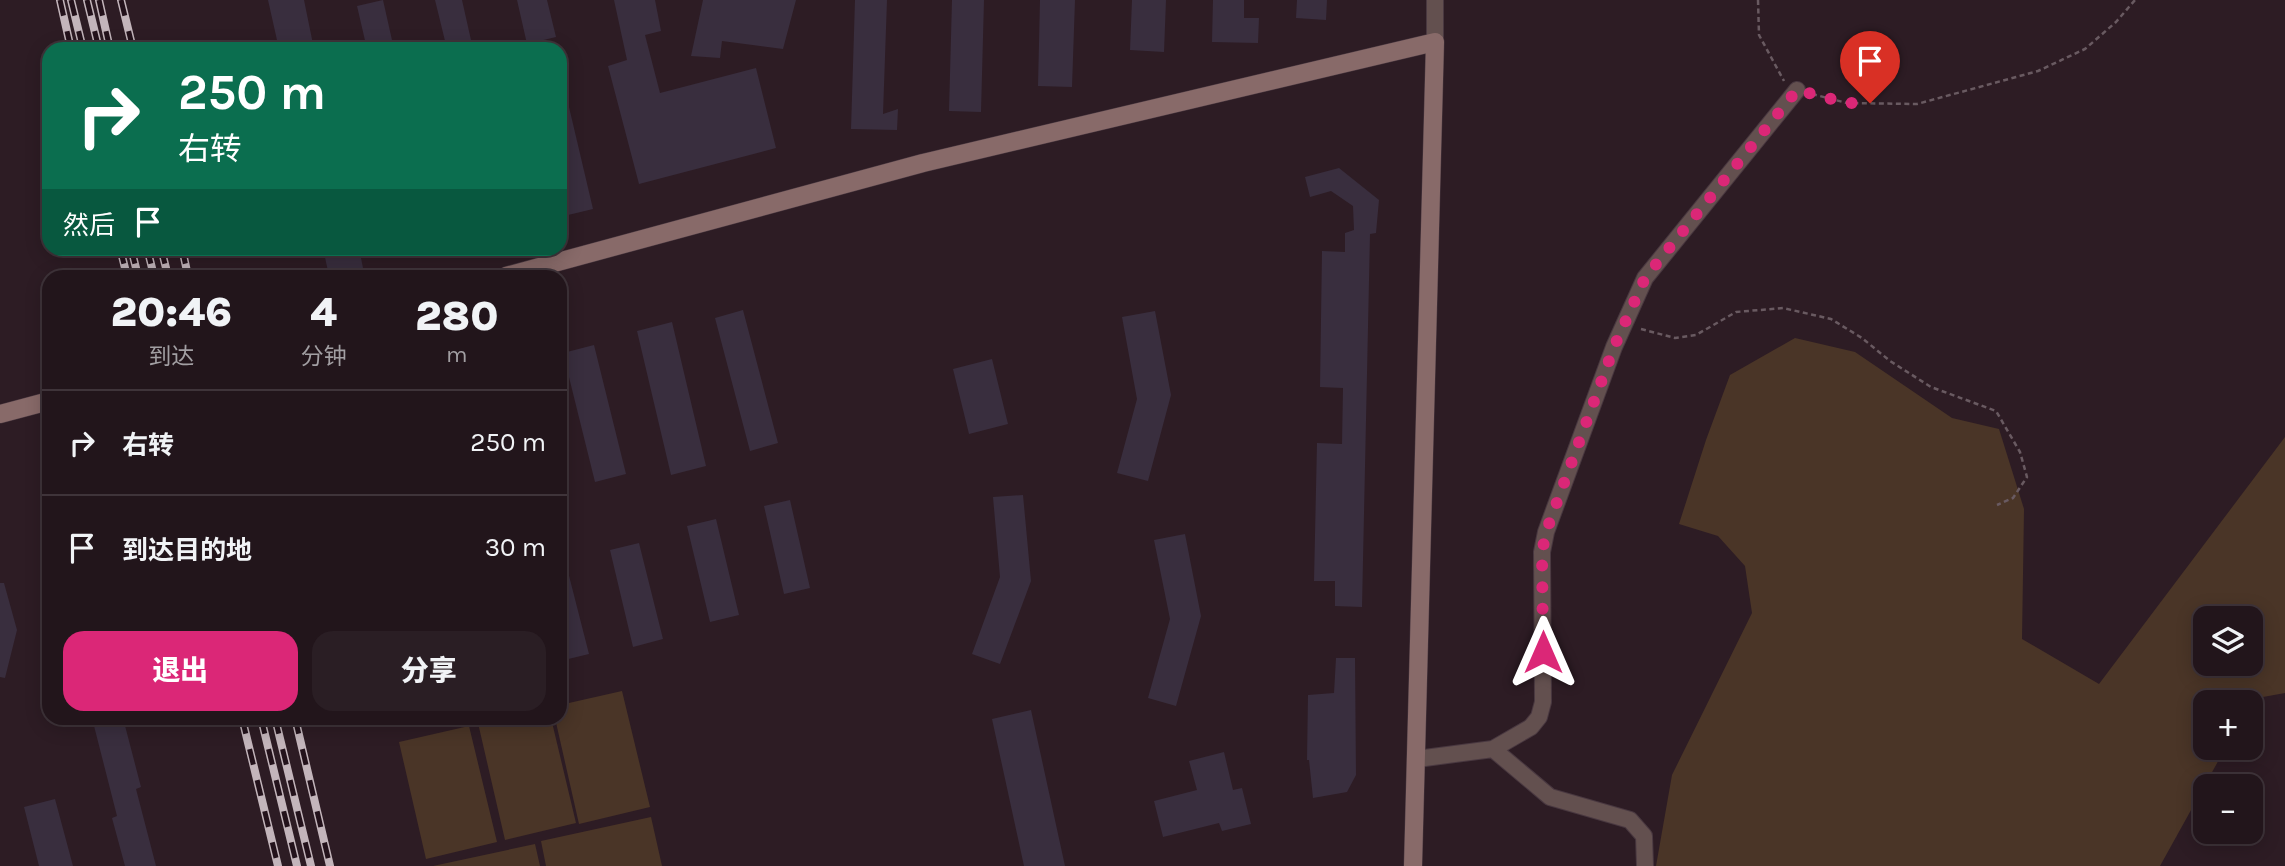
<!DOCTYPE html>
<html lang="zh">
<meta charset="utf-8">
<style>
:root{--surface:#22151b;--page:#2a1e24;--text:#f1f3f6;--muted:#a29fa3;--line:#3f343a;--accent:#db2777}
body{margin:0;font-family:Karla,"Noto Sans SC",sans-serif;background:var(--page);color:var(--text);height:100vh;display:flex;flex-direction:column;font-size:26px;white-space:nowrap}
*{box-sizing:border-box;margin:0}
p{font-size:23px;color:var(--muted)}
.icon{flex:none;width:38px;height:38px;fill:none;stroke:currentColor;stroke-width:2;stroke-linecap:round;stroke-linejoin:round}
.map{position:relative;flex:1;overflow:hidden}
.panel{position:absolute;left:42px;top:270px;width:525px;height:455px;display:flex;flex-direction:column;background:var(--surface);border-radius:21px;box-shadow:0 4px 18px #0003,0 0 0 2px var(--line)}
.panel>*{flex:none}
.top-card{position:absolute;left:42px;top:42px;width:525px;height:214px;border-radius:21px;box-shadow:0 4px 18px #0003,0 0 0 2px var(--line);background:#0b6e4f;color:#fff;overflow:hidden}
.controls{position:absolute;left:2193px;top:606px;display:grid;gap:14px}
.controls a{display:grid;place-items:center;width:70px;height:70px;border-radius:14px;background:var(--surface);box-shadow:0 4px 18px #0003,0 0 0 2px var(--line);font-size:35px}
.pin{position:absolute;display:grid;place-items:center;width:60px;height:60px;color:#fff;margin:-72px -30px;border-radius:50% 50% 50% 0;rotate:-45deg;box-shadow:0 0 7px #0007}
.pin .icon{rotate:45deg}
.me{position:absolute;width:77px;margin:-38px;rotate:0deg;stroke-linejoin:round;filter:drop-shadow(0 0 5px #0008)}
.turn{display:flex;align-items:center;gap:24px;height:147px;padding:0 21px;font-size:32px}
.turn .icon{width:91px;height:91px;stroke-width:2.5}
.turn b{display:block;font-size:49px;line-height:60px}
.then{display:flex;align-items:center;height:66px;padding:0 21px;background:#0003;gap:14px;font-size:26px}
.eta{display:flex;justify-content:space-evenly;align-items:center;height:119px;text-align:center}
.eta b{font-size:42px;font-weight:800;line-height:49px}
.primary-button{display:flex;gap:14px;margin-top:auto;padding:14px 21px}
.primary-button a{flex:1;height:80px;border-radius:21px;background:var(--accent);color:#fff;font-size:28px;font-weight:800;line-height:80px;text-align:center}
.primary-button a+a{background:var(--page);color:var(--text)}
ul{padding:0;list-style:none}
li{display:flex;align-items:center;gap:21px;height:105px;padding:0 21px;border-top:2px solid var(--line)}
li div{flex:1}
li b{display:block;font-size:26px}
li em{font-style:normal}
.map>svg:first-child{display:block}
</style>
<div class="map">
<svg width="2285" height="866" viewBox="0 0 2285 866">
<rect width="100%" height="100%" fill="#2d1c24"/>
<path fill="#4a3527" fill-rule="evenodd" d="M1795,338L1855,352L1952,418L1999,429L2024,509L2022,639L2099,684L2285,437V693L2252,699L2251,702H2205V747H2226L2160,866H1656L1672,775L1752,613L1745,566L1718,536L1679,524L1706,440L1730,375ZM2205,618H2250V663H2205Z
M622,691L650,807L579,824L555,718H560V705Z
M501,718H551L576,823L505,840L478,723Z
M469,726L497,842L426,859L399,742Z
M651,817L662,866H546L541,841Z
M535,844L540,866H433Z"/>
<path fill="#392e3e" d="M268,0H304L314,49H279Z
M383,0L394,49H367L357,6Z
M435,0H462L473,49H447Z
M517,0H547L556,37L527,44Z
M614,0H655L661,31L645,35L660,93L756,68L776,148L639,184L608,66L627,60Z
M703,0H796L783,49L722,41L720,58L691,56Z
M855,0H887L883,114L898,109L897,130L851,129Z
M952,0H984L981,112L949,111Z
M1040,0H1075L1072,87L1038,86Z
M1132,0H1166L1164,52L1130,50Z
M1213,0H1244V18H1259L1258,43L1212,42Z
M1297,0H1327L1326,20L1296,18Z
M560,90H565L593,209L564,216L560,199Z
M1339,168L1379,200L1376,233L1370,234L1362,607L1335,606V581H1314L1317,443L1342,444L1343,388L1320,387L1322,251L1345,252V233L1354,230L1353,206L1331,191L1310,197L1305,177Z
M323,248H359L364,273L350,276H329Z
M743,310L778,443L750,451L715,318Z
M1155,311L1171,395L1148,481L1117,473L1137,399L1122,317Z
M672,322L706,466L671,475L637,331Z
M594,345L626,474L595,482L563,353Z
M992,359L1008,424L969,434L953,369Z
M1023,495L1031,581L1000,664L972,654L1000,577L993,497Z
M790,500L810,588L784,594L764,506Z
M716,519L739,615L710,622L687,526Z
M1185,534L1201,616L1176,706L1148,698L1170,619L1154,540Z
M639,543L663,639L633,647L610,550Z
M560,560H565L589,654L560,661Z
M0,583H4L17,630L5,678L0,677Z
M1336,658H1355L1356,775L1347,792L1313,798L1309,760H1307L1308,695L1334,693Z
M1031,710L1065,866H1024L992,719Z
M92,718H123L141,787L136,789L156,866H125L112,818L117,816Z
M1224,752L1233,790L1242,788L1251,824L1222,831L1219,823L1163,837L1154,801L1197,790L1189,761Z
M55,799L73,866H39L24,807Z"/>
<g fill="none" stroke-linecap="round" stroke-linejoin="round">
<g stroke="#493840" stroke-width="18">
<path id="street" d="M1435,42V0
M1493,749L1550,797L1630,820L1644,836L1645,866
M1417,759L1493,749L1531,727L1539,717L1543,702L1542,552L1546,532L1614,347L1645,278L1797,90"/>
</g>
<g stroke="#493840" stroke-width="19">
<path id="secondary" d="M506,276L923,163L1435,42L1413,866
M0,414L49,401"/>
</g>
<path stroke="#695a61" stroke-width="2.5" stroke-dasharray="5 3.5" stroke-linecap="butt" d="M1758,0L1759,35L1784,81
M1812,94L1847,103L1917,104L2038,71L2085,49L2116,22L2135,0
M1641,329L1675,338L1696,335L1736,312L1783,308L1831,319L1862,338L1890,361L1931,387L1996,411L2020,452L2027,477L2013,498L1997,505"/>
<use href="#street" stroke="#63504f" stroke-width="16"/>
<use href="#secondary" stroke="#886a69" stroke-width="18"/>
<g stroke="#c3b5bb" stroke-width="8">
<path id="rail" d="M60,0L71,49
M71,0L83,49
M87,0L99,49
M99,0L110,49
M121,0L133,49
M120,248L127,276
M131,248L138,276
M147,248L154,276
M161,248L168,276
M182,248L188,276
M242,718L278,866
M261,718L297,866
M275,718L311,866
M295,718L330,866"/>
</g>
<use href="#rail" stroke="#23121b" stroke-width="5" stroke-dasharray="16" stroke-linecap="butt"/>
</g>
<g fill="none" stroke-linecap="round" stroke-linejoin="round">
<path stroke="#db2777" stroke-width="12" stroke-dasharray="0 21.6" d="M1543,652L1542,552L1546,532L1614,347L1645,278L1797,90L1847,103H1870"/>
</g>
</svg>
<div class="controls">
<a><svg class="icon" aria-label="layers" viewBox="0 0 24 24"><path d="M12 4l9 5-9 5-9-5zM3 14l9 5 9-5"/></svg></a>
<a>+</a>
<a>−</a>
</div>
<div class="pin" style="left:1870px;top:103px;background:#d93025"><svg class="icon" aria-label="arrive" viewBox="0 0 24 24"><path d="M6 21V4h12l-3 4 3 4H6"/></svg></div>
<svg class="me" style="left:1543px;top:652px" viewBox="-20 -20 40 40"><path d="M0-17L14 15 0 8-14 15z" fill="#db2777" stroke="#fff" stroke-width="4"/></svg>
<div class="top-card">
<div class="turn"><svg class="icon" aria-label="right" viewBox="0 0 24 24"><path d="M7 20v-9h11M14 6l5 5-5 5"/></svg><div><b>250 m</b>右转</div></div>
<div class="then">然后<svg class="icon" aria-label="arrive" viewBox="0 0 24 24"><path d="M6 21V4h12l-3 4 3 4H6"/></svg></div>
</div>
<section class="panel">
<div class="eta">
<div><b>20:46</b><p>到达</p></div>
<div><b>4</b><p>分钟</p></div>
<div><b>280</b><p>m</p></div>
</div>
<ul>
<li><svg class="icon" aria-label="right" viewBox="0 0 24 24"><path d="M7 20v-9h11M14 6l5 5-5 5"/></svg><div><b>右转</b></div><em>250 m</em></li>
<li><svg class="icon" aria-label="arrive" viewBox="0 0 24 24"><path d="M6 21V4h12l-3 4 3 4H6"/></svg><div><b>到达目的地</b></div><em>30 m</em></li>
</ul>
<div class="primary-button"><a>退出</a><a>分享</a></div>
</section>
</div>
